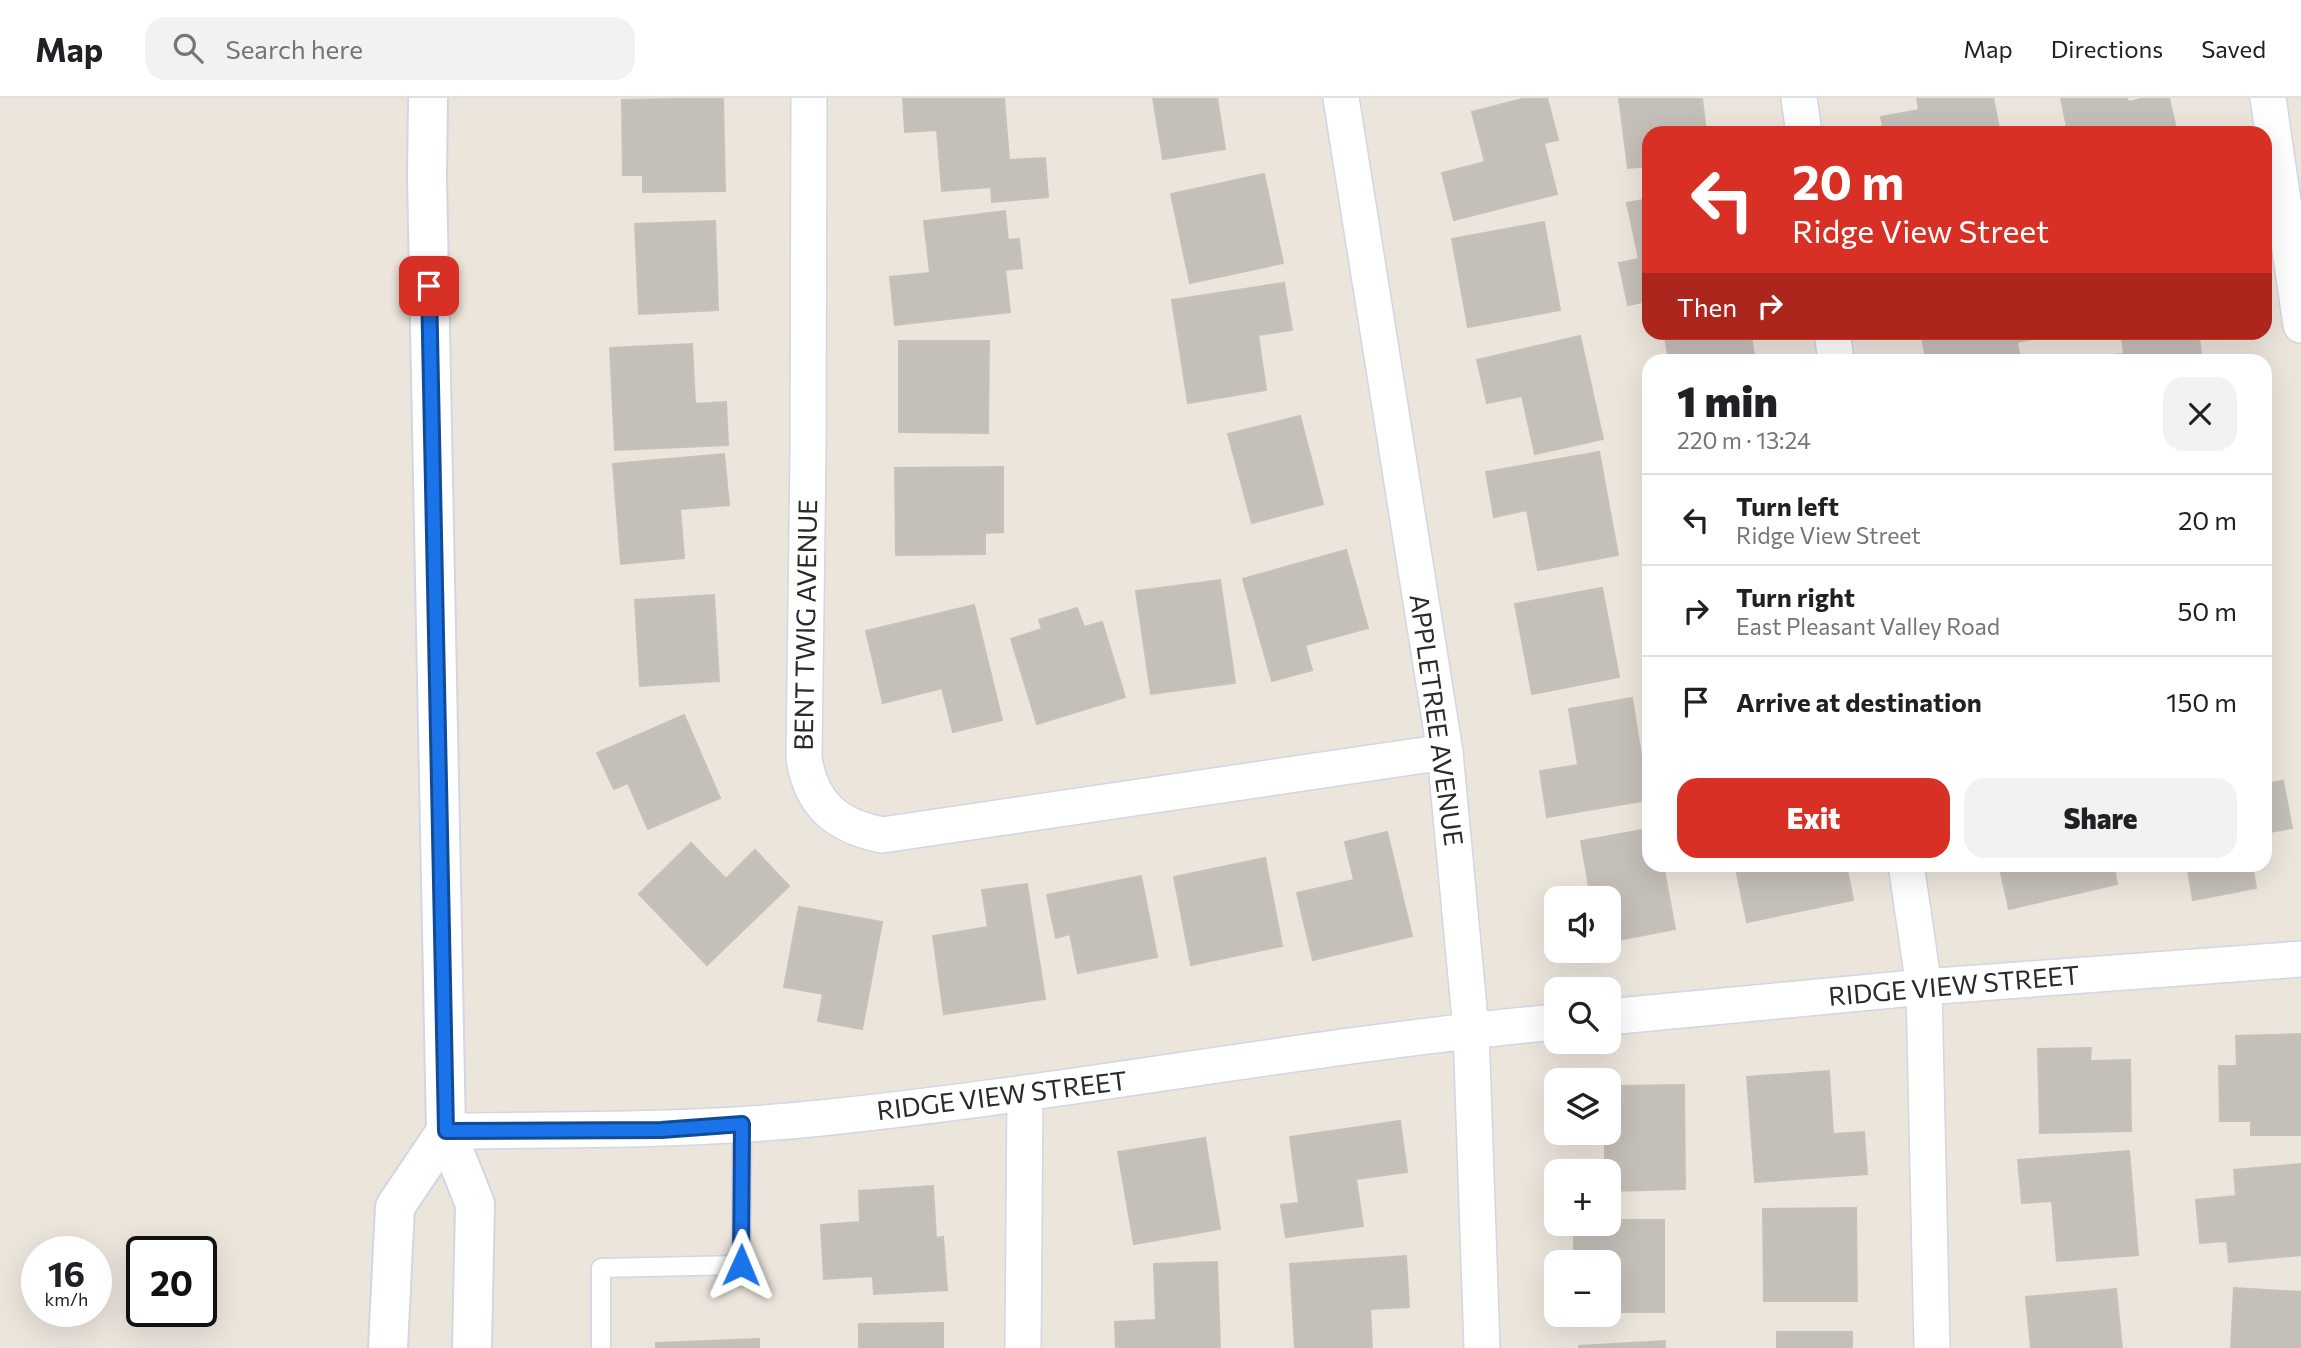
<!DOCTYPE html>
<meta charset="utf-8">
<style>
:root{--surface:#fff;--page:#f2f2f2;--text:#202124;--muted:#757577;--line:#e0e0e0;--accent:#d93025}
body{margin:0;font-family:Commissioner,sans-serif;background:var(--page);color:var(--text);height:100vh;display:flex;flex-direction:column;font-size:26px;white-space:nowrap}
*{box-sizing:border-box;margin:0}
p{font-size:23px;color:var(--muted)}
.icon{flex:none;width:38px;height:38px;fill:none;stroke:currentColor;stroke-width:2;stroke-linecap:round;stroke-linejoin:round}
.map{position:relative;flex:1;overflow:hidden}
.details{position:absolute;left:1642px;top:256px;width:630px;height:518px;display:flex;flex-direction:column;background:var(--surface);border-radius:21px;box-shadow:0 7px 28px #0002}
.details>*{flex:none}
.banner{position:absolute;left:1642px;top:28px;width:630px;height:214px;border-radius:21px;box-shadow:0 7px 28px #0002;background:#d93025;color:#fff;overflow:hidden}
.tools{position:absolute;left:1544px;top:788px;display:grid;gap:14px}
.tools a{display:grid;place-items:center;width:77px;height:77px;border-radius:14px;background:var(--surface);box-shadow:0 7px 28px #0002;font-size:35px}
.speed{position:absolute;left:21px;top:1138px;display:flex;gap:14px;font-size:35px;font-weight:700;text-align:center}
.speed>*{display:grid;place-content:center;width:91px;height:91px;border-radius:50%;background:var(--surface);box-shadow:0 7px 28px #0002;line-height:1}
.speed small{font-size:18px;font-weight:400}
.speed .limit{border:4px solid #111;border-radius:10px;background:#fff;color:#111}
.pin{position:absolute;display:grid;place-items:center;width:60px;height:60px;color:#fff;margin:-30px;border-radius:14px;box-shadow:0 4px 10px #0006}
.me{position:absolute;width:77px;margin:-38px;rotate:1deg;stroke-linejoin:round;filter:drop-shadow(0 0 5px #0008)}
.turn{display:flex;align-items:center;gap:24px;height:147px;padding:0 35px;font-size:32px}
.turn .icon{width:91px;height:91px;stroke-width:2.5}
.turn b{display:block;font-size:49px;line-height:60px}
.then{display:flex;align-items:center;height:66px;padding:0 35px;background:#0003;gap:14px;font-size:26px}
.round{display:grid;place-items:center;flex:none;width:74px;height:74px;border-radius:21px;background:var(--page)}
.headline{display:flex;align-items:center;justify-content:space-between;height:119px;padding:0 35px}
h1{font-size:42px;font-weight:800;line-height:52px}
.action{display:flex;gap:14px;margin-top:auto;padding:14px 35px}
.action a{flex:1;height:80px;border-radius:21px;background:var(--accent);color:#fff;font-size:28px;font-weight:800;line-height:80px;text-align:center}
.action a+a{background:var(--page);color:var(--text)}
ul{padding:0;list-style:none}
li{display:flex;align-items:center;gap:21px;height:91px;padding:0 35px;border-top:2px solid var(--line)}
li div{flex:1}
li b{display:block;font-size:26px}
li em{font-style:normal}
header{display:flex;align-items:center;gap:42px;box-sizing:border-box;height:98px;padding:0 35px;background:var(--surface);border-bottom:2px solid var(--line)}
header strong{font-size:33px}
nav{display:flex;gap:38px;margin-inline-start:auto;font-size:24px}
.search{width:490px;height:63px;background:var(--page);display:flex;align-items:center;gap:18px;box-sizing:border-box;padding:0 24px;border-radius:21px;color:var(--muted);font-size:26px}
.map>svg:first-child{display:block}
</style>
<header>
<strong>Map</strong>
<div class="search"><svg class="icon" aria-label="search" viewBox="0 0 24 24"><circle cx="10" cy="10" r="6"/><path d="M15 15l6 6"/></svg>Search here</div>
<nav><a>Map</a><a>Directions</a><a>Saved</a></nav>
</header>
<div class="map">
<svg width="2301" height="1250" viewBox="0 0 2301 1250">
<rect width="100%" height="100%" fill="#ece5dc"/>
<path fill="#c4bfb8" stroke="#c7c1b6" stroke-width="2" d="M723,0L725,93L643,94V77H623L622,2Z
M903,0H1004L1009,62L1045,60L1048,99L992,104L991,89L942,93L937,32L905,34Z
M1153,0H1217L1225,51L1163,61Z
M1526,0H1547L1558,42L1544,45L1557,96L1454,122L1442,75L1485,64L1472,14Z
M1619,0H1702L1706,35H1648V68L1628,70Z
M1917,0H1993L2000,35H1884L1881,19L1919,12Z
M2061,0H2127L2128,4L2145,0H2169L2177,35H2068Z
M1264,76L1283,165L1190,185L1171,96Z
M1648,101V203L1628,207L1619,165L1639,161L1627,105Z
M1005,113L1008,142L1019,141L1022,170L1005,172L1010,214L895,227L890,179L930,175L924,123Z
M715,123L718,212L639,216L635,126Z
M1544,124L1560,212L1468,229L1452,141Z
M1284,185L1292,232L1258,237L1266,292L1188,305L1172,202Z
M1664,234H1750L1755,262H1669Z
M1921,234H2030L2032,241L2017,244L2020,262H1926Z
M2121,234H2198L2202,262H2113V257L2124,256Z
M1580,238L1603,341L1535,356L1522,298L1487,305L1477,262Z
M899,243H989L988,335L899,334Z
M692,246L695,306L726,304L728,347L615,352L610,250Z
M1300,318L1323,406L1252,425L1228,336Z
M1599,354L1618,457L1538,472L1527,412L1494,419L1486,374Z
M724,356L729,407L680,411L684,460L621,466L613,366Z
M1003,369V434L985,435V456L896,457L895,370Z
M1346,452L1368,530L1305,547L1312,572L1272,583L1243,481Z
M1220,482L1235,585L1151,596L1136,493Z
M1602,490L1619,579L1532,596L1515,506Z
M714,497L719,583L640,588L635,502Z
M974,507L1002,622L953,634L942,590L883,605L866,533Z
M1077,510L1084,529L1102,524L1125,599L1037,626L1011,541L1042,531L1039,522Z
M1632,600L1648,702L1547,719L1540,673L1578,667L1569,611Z
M684,617L720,700L648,731L628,685L614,691L597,655Z
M2264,623L2270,652L2264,653Z
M2283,683L2292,730L2264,735V686Z
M1648,731V766H1663L1675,831L1608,844V800H1591L1581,743Z
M1387,734L1412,838L1313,862L1297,795L1354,782L1345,744Z
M691,745L726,781L755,752L789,788L707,867L639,796Z
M1265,760L1282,848L1191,867L1174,779Z
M1735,766H1846L1853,802L1747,824Z
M1999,766H2113L2117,786L2009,811Z
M2187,766H2252L2256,790L2193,802Z
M1141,778L1157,859L1078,875L1070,836L1056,840L1047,797Z
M1027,786L1045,901L944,916L933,838L988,829L982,792Z
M799,809L882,824L862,931L818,923L823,896L784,889Z
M2301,936V1037H2251V1023H2220L2219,968H2237L2236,938Z
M2091,950L2090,963L2130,962L2131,1033L2040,1035L2038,951Z
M1829,973L1833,1036L1864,1034L1867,1076L1755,1084L1747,979Z
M1684,987L1685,1091L1608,1093V1073H1605V1035L1577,1036V1034H1608V988Z
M1400,1023L1407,1074L1356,1081L1363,1128L1286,1139L1281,1107L1299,1105L1290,1039Z
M1205,1040L1220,1131L1134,1146L1118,1054Z
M2129,1053L2138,1157L2057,1163L2052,1103L2022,1105L2018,1062Z
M2301,1066V1157L2229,1164L2227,1143L2200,1145L2196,1102L2236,1098L2234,1072Z
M933,1088L936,1140L943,1139L947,1192L874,1196L873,1178L824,1181L821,1127L860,1124L859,1093Z
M1856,1110L1857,1203H1764L1763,1111Z
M1608,1122H1664V1214H1608V1164H1574V1125H1608Z
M1406,1158L1409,1209L1370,1211L1372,1250H1295L1290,1166Z
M1217,1164L1220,1250H1116L1115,1224L1156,1222L1154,1166Z
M2234,1190L2301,1194V1250H2231Z
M2116,1191L2122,1250H2031L2026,1199Z
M943,1225V1250H859V1226Z
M1777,1234H1852V1250H1777Z
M759,1241V1250H656V1245Z
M1665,1243V1250H1579V1248Z"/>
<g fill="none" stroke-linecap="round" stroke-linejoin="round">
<g stroke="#d2d5e3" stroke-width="21">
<path id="lane" d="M601,1250V1170L741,1167L742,1026"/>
</g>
<g stroke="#d2d5e3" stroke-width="38">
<path id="street" d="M809,0L808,354L804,660C811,707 837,728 882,737L1445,654
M1341,0L1445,654L1471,932L1482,1250
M1799,0L1804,35
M2268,0L2301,227
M1832,234L1836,262
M1906,766L1924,889L1932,1250
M1608,919L1924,889L2301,861
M446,1033C571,1032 696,1033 821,1020C1067,995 1310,947 1556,924
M1023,1250L1025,997"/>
</g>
<g stroke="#d2d5e3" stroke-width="42">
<path id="secondary" d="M428,0L427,79L446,1033L475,1106L472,1250
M388,1250L395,1109L446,1033"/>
</g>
<use href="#lane" stroke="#fff" stroke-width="18"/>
<use href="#street" stroke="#fff" stroke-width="35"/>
<use href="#secondary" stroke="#fff" stroke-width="38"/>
</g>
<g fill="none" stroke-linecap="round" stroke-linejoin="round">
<g stroke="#114b97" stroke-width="18">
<path id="route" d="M429,188L446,1033L661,1032L742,1026L741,1167"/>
</g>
<use href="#route" stroke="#1a73e8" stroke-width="12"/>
</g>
<g text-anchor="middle" stroke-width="7" stroke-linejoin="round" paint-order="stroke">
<g font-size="26" fill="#2a2a2a" stroke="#fff">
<text transform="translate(806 527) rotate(-89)" y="9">BENT TWIG AVENUE</text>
<text transform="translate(1436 622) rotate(82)" y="9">APPLETREE AVENUE</text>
<text transform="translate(1954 888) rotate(-5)" y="9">RIDGE VIEW STREET</text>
<text transform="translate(1002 998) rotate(-7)" y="9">RIDGE VIEW STREET</text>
</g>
</g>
</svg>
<div class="tools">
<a><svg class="icon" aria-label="sound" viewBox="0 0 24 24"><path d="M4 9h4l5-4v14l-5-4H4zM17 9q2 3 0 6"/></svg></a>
<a><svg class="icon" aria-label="search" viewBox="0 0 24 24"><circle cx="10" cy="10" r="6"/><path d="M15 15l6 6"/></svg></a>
<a><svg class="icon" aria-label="layers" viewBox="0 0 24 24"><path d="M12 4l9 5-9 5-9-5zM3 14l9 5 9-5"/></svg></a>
<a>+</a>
<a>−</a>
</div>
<div class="speed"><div>16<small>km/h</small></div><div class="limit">20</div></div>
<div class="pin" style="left:429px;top:188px;background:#d93025"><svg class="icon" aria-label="arrive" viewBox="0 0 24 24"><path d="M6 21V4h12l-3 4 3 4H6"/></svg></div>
<svg class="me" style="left:741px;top:1167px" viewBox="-20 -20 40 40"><path d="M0-17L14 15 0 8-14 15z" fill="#1a73e8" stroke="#fff" stroke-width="4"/></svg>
<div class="banner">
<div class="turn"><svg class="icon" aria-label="left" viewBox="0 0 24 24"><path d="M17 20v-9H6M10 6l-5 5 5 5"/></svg><div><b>20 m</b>Ridge View Street</div></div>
<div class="then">Then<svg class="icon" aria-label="right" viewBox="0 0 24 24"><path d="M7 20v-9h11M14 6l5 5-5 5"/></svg></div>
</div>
<section class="details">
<div class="headline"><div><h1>1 min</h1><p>220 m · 13:24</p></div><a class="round"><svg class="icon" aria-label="close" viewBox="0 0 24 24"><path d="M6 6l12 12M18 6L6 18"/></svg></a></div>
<ul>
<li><svg class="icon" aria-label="left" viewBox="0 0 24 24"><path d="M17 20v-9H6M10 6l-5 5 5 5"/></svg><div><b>Turn left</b><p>Ridge View Street</p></div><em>20 m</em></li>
<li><svg class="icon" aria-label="right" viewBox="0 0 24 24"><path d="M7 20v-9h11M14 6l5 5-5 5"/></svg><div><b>Turn right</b><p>East Pleasant Valley Road</p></div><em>50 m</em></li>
<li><svg class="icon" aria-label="arrive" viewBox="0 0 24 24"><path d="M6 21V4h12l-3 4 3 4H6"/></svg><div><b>Arrive at destination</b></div><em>150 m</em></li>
</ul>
<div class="action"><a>Exit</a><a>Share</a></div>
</section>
</div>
